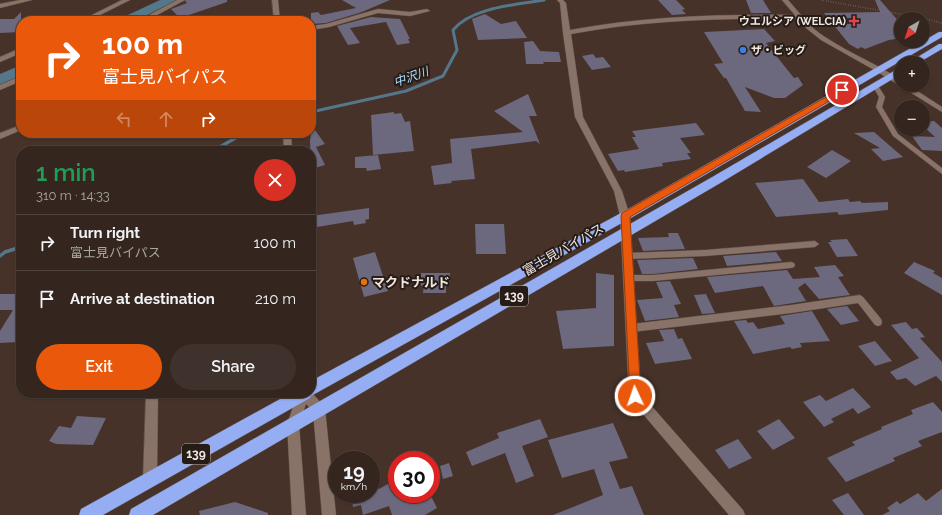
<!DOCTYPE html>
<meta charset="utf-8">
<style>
:root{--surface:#34261f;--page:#3f322c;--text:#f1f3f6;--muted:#a9a5a4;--line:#4e433d;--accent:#ea580c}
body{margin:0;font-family:Raleway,"Noto Sans JP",sans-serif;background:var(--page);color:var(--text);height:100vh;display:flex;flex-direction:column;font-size:15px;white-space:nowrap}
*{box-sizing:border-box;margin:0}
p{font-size:13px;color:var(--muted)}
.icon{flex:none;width:22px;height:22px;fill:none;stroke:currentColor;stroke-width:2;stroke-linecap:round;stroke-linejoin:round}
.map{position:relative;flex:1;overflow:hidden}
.panel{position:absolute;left:16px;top:146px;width:300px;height:252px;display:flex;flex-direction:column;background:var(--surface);border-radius:16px;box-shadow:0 1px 3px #0004,0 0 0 1px var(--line)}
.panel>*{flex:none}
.banner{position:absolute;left:16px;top:16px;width:300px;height:122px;border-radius:16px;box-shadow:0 1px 3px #0004,0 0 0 1px var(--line);background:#ea580c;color:#fff;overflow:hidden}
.needle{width:26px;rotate:219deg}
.fabs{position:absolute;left:894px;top:12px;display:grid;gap:8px}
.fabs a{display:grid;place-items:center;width:36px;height:36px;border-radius:50%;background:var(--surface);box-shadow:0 1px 3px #0004,0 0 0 1px var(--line);font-size:20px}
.speed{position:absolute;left:328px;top:451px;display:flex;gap:8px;font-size:20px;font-weight:700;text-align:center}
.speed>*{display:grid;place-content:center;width:52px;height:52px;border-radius:50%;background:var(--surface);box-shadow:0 1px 3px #0004,0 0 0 1px var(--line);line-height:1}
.speed small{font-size:10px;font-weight:400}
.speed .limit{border:6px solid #d22;background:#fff;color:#111}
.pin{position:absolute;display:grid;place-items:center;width:34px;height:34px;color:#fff;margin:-17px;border:2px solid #fff;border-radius:50%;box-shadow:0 1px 4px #0007}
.me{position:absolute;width:44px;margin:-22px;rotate:357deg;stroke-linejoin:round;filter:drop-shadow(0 0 3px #0008)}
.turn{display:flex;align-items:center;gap:14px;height:84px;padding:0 20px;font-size:18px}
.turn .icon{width:52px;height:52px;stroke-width:2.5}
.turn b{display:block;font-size:28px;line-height:34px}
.lanes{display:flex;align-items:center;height:38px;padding:0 20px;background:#0003;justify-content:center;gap:20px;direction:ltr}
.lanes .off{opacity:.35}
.round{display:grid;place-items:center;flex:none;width:42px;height:42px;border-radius:21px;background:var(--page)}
.headline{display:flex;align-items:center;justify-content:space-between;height:68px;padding:0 20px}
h1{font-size:24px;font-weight:600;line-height:30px;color:#1e9e55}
.cta{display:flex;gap:8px;margin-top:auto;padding:8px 20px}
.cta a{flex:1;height:46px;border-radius:24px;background:var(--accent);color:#fff;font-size:16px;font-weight:600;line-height:46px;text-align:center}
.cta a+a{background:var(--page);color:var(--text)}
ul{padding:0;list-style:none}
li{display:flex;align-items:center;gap:12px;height:56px;padding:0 20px;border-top:1px solid var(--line)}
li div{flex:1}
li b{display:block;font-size:15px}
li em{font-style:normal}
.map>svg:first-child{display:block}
</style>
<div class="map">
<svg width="942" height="515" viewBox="0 0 942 515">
<rect width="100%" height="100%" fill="#463229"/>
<path fill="#54778a" d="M160,0H177L135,21H115Z
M21,65V77L0,86V74Z"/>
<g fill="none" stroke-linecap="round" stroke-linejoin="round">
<path stroke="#54778a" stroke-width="3" d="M311,112L406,91L443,76L457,50L453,30C472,7 516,5 544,0"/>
<path stroke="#54778a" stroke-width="3.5" d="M213,151L244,133
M0,256L5,252L21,247"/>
</g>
<path fill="#6c687d" d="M186,0H227V2L180,18L171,9L187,3L185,1Z
M342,0H390L362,12L326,23L311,24V13L318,12L321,15L356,8Z
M658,0H676L685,9L682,10L686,14L672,15Z
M746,0H763L771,13H751Z
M875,0H880L901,24V38L889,40L865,49L861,47L858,49L849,44L824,13L880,12Z
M21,12V32L0,33V19H14Z
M485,14L501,24L516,21L527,38L478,40L472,19Z
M371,17L400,19L410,39H408L410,43L397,45L386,22L350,28L360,43L348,45L337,26Z
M764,29L775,41L766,43L794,78L798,77L803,85L785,98H774L745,87L761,112L745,111L726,78H724L714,64L723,63L704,32Z
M533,41L540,51L559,52L561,62H543L544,64H526L524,42Z
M593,54L596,58L603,57L611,67L592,70L582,56Z
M528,94L537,116H529L540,144L536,141L471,149L475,179L451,181L452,183L434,185L431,166L452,163L450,139L523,132L494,111Z
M394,112V114L401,113L405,122L410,121L414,151L373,155L371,115Z
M934,121L942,128V151L922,150L912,136L935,137L923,126V122Z
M696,123L705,135L680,138L691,153H687L691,159L662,163L663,166L625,172L624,170L618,171L608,154L639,149L632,137H636L632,131Z
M312,126L325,144L316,147L325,165L311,169L310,141Z
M874,132L896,151L903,157L883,161L871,149L880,148L854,133Z
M832,150L851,161L826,178L807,167Z
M378,155L381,169L367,171L366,168H355V157Z
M803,179L819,202L848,199L850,202L860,201L862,203L888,202V210L839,215L837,212L776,217L755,183Z
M369,208V219L365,220L366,223L354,225L353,221L311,228V216Z
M475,224H504L506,254H476Z
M668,233H678L685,249L643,251L638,238L669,237Z
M847,239L858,256L837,257L828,242H832L830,240Z
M375,252L388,291L364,297L353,258Z
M776,252L782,261L727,266L723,256Z
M693,258L698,269L653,274H642L637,260Z
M914,262L935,271L933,273L942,278V295L904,273Z
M835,265L844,276L838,277L850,295L819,299L805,283L798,288L806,301L774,306L763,286L715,293L707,277L787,270L793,279L820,277L814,267Z
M421,273H450V284H446V293H423L424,285L421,286Z
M596,273L614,275V346L563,349L556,311L596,308Z
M670,281L681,304L674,305L679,317L645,321L637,300L663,298L656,282Z
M0,294H21V337L18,342L0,343V331L13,310H0Z
M706,294L715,313L702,314L694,295Z
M847,306L859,321L841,325L827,309Z
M812,311L830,341L800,343L802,347L792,349L790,347L753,354L734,321L746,320L748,323L753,322L758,329L785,324L780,316Z
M906,322L912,329L917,328L925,337L920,338L942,362V382L936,376L915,386L906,378L897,380L890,372L919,358L891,325Z
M674,329L678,339L682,338L692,359L655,364L646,343L664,341L659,330Z
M875,341L892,361L875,366L858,346Z
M853,388L871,407L858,414L853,408L831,419L834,422L824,427L803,402L820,395L826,401Z
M933,402L942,412V432L918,441L922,446L893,458L895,461L846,482L827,458L855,445L852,442L882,429L881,427L913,414L911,410Z
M77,416L106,418L93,445L56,444L49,441L59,426L71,428Z
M540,419L548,437L522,446L534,476L516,483L505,453L472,466L466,452L499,438L497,433Z
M779,419L795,438L773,450L757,431Z
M613,423L628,458L609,462L620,489L632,486L644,515H553L603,495L594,469L562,478L548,440Z
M738,439L752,458L729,469L715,450Z
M449,463L453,476L443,479L440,466Z
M397,479V494H430L437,508L425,515H392L389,506L363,515L361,505L353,507L351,494H371V480L379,489Z
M942,489V515H882L890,511L887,508L897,501L900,504L918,493L926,501Z
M848,493L864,515H844L832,500Z
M235,502L268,513V515H200L199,511Z"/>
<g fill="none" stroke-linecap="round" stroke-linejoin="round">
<g stroke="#5f4f47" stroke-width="1">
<path id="lane" d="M875,83L877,84L885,97L882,107L898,134L942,168V174L893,136L876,107L879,97L872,85Z
M815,241L819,244L815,247L705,256L628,259L625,258L624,256L625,254L628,253L705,250Z
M791,262L794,263L795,265L794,267L791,268L653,281H629L626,280L625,278L626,276L629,275H653Z
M860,295L863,297L881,319L882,322L881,325L878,326L875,325L858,303L791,313L632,332L629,331L628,328L629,325L632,324L791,305Z"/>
</g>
<g stroke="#5f4f47" stroke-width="1">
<path id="street" d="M20,0H32L0,8V4Z
M122,0H130L88,21H80Z
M177,0H185L146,21H138Z
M557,0H563L566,3L570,30C646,16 721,14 798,15L801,17L798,19C722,18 646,20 571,34L583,117L622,191L630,216L641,394L743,510L745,515H729L631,400L629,396L620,216L614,191L575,117L563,33L560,3Z
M378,9L410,12L427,9L430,11L410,16L378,13L329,27L311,30V26L326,24Z
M21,48V53L0,62V57Z
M21,76V81L0,90V85Z
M21,125V130L0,139V133Z
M146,393H158L157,479L155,484L150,486L145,484L143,479Z"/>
</g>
<g stroke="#5f4f47" stroke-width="1">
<path id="secondary" d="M272,0H278L280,21H274Z
M782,0H788C800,13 810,28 825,37C849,53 877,64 901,80V85H908L942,107V112L876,71L821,40L806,28Z
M283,133H291L292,151H284Z
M311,392L323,405L325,409L336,515H322L313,411L306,404L299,424L306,515H292L287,424L298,393Z"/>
</g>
<g stroke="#5f4f47" stroke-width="1">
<path id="highway" d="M939,32H942V37L629,219L311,396L310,398L103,515H79L81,509L291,393H311V381L621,213Z
M939,44H942V49L918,63H908Z
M901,67V74L722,182L153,515H129L131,509L714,176Z"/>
</g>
<path stroke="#8b7a72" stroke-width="1.5" stroke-dasharray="0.5 2" stroke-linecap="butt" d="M821,0L923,18L942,23"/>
<use href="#lane" fill="#897369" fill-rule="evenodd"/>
<use href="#street" fill="#897369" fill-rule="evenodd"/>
<use href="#secondary" fill="#897369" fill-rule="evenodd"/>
<use href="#highway" fill="#95adf3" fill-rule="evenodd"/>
</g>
<path fill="#ea580c" stroke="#983908" d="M842,88L845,89V92L630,217L641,396L639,399L635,401L631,399L630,396L621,216L622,213Z"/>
<path fill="#e0444e" stroke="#251c18" stroke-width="1.5" d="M852 15h4v4h4v4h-4v4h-4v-4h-4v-4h4z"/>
<circle fill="#3f7fe0" stroke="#251c18" stroke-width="1.5" cx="743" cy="50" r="4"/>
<circle fill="#e8710a" stroke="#251c18" stroke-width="1.5" cx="364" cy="282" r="4"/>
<g text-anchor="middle" stroke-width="4" stroke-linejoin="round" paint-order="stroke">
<g font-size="11" font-weight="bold" fill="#f3e6e0" stroke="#251c18" text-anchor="end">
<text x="846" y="25">ウエルシア (WELCIA)</text>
<text x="751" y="54" text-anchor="start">ザ・ビッグ</text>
</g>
<g font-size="12" font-style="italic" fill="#addffa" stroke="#251c18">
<text transform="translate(411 77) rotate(-19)" y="4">中沢川</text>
</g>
<g fill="#251c18" stroke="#b5a9a4" stroke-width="1">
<rect x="500" y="286" width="28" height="20" rx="3"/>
<rect x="182" y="444" width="28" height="20" rx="3"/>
</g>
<g font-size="12" font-weight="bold" fill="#f3e6e0">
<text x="514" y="300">139</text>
<text x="196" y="458">139</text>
</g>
<g font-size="13" fill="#f3e6e0" stroke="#251c18">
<text transform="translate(563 249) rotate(-30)" y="5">富士見バイパス</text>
</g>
<g font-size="13" font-weight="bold" fill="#f3e6e0" stroke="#251c18" text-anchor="start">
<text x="372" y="287">マクドナルド</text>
</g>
</g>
</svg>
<div class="fabs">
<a><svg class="needle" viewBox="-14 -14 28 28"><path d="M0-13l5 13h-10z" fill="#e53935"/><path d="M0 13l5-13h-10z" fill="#a9a5a4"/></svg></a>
<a>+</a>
<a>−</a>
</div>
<div class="speed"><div>19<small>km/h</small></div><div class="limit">30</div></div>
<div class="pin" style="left:842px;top:90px;background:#d93025"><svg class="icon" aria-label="arrive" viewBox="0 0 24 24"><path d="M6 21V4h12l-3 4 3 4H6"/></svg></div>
<svg class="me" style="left:635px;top:396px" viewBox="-20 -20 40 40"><circle r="17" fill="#ea580c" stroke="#fff" stroke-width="3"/><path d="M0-11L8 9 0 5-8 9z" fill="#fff"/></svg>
<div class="banner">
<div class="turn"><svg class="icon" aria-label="right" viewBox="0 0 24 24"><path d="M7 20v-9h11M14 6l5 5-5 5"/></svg><div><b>100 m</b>富士見バイパス</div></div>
<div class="lanes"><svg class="icon off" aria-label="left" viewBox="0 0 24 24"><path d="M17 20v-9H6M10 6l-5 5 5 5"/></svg><svg class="icon off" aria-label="ahead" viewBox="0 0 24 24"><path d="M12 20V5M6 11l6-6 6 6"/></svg><svg class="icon" aria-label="right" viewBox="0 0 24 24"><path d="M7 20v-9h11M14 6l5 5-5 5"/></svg></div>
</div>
<section class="panel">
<div class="headline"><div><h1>1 min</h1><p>310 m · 14:33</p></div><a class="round" style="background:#d93025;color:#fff"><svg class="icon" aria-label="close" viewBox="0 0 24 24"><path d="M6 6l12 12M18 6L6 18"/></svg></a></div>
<ul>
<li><svg class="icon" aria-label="right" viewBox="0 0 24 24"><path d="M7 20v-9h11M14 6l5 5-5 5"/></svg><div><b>Turn right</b><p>富士見バイパス</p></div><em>100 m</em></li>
<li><svg class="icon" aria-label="arrive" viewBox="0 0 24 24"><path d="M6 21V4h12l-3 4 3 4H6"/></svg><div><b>Arrive at destination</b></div><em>210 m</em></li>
</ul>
<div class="cta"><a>Exit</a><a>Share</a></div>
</section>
</div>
